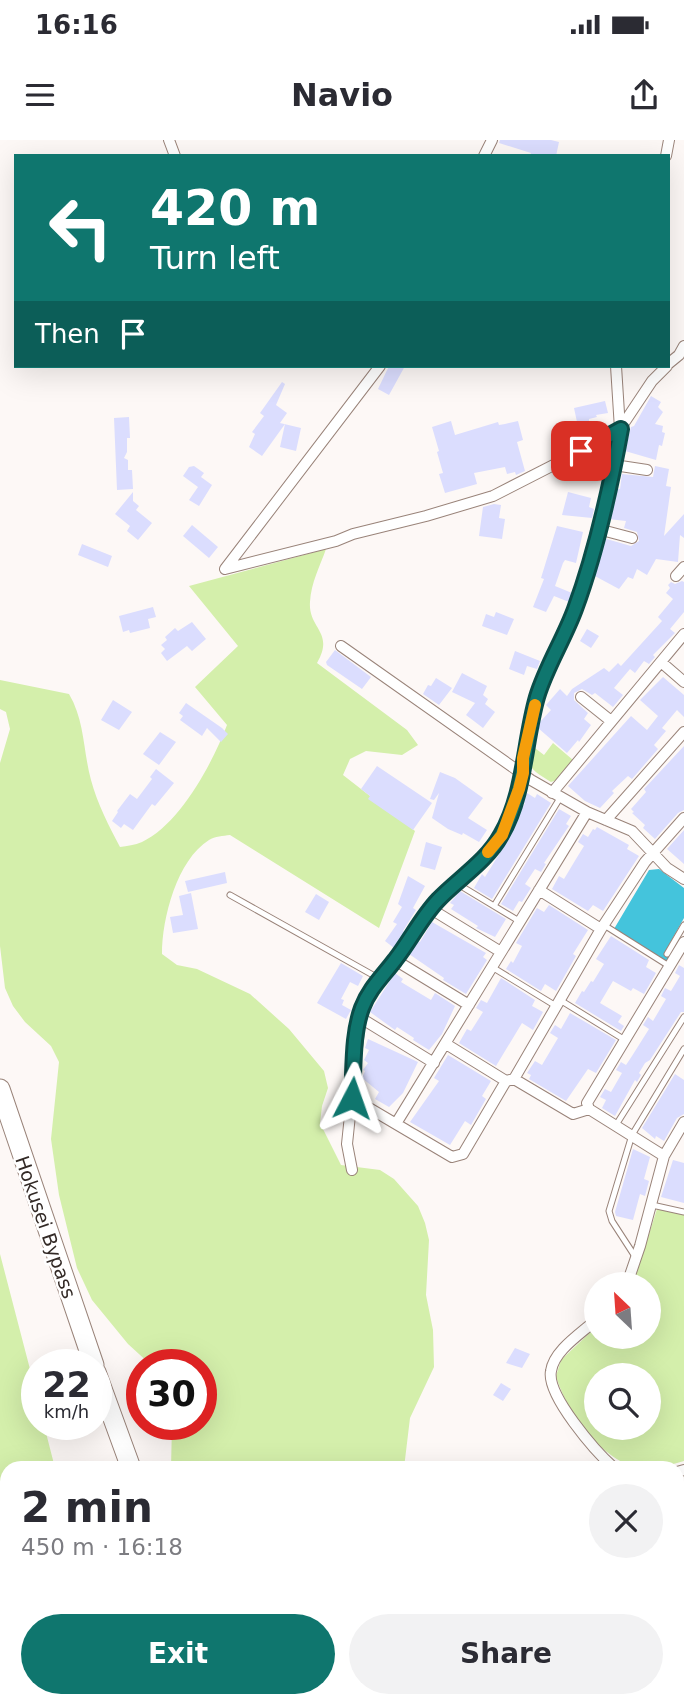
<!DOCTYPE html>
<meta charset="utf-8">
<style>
:root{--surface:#fff;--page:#f2f2f3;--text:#2b2b33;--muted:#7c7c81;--accent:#0f766e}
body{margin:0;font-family:"DejaVu Sans",sans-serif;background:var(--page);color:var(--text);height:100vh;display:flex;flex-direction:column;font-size:26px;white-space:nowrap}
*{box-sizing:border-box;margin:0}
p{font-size:23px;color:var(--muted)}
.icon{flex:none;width:38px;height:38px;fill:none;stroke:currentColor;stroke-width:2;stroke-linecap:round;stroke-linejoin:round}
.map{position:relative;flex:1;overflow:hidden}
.sheet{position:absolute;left:0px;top:1321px;width:684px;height:247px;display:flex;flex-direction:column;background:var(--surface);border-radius:21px 21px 0 0;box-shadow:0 7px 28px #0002}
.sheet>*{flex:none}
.guide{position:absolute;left:14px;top:14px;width:656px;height:214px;border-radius:0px;box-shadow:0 7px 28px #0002;background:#0f766e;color:#fff;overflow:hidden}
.needle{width:46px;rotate:335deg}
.buttons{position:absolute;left:584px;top:1132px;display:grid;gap:14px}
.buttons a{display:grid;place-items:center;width:77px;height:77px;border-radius:50%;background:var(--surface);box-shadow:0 7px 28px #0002;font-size:35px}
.speed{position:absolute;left:21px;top:1209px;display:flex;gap:14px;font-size:35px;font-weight:700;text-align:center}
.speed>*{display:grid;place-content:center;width:91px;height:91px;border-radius:50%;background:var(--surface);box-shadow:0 7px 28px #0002;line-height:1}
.speed small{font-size:18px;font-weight:400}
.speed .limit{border:10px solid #d22;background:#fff;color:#111}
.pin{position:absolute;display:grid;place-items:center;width:60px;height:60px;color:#fff;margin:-30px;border-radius:14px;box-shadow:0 4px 10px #0006}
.me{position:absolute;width:77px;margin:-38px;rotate:4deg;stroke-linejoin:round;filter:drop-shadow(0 0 5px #0008)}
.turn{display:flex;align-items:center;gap:24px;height:147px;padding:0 21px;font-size:32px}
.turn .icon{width:91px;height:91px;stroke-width:2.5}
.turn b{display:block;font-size:49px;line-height:60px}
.then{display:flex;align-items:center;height:66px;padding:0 21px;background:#0003;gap:14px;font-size:26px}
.round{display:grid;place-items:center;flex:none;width:74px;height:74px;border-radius:37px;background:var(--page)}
.headline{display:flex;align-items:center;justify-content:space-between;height:119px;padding:0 21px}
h1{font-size:42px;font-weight:600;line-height:52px}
.action{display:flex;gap:14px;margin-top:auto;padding:14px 21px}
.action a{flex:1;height:80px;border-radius:42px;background:var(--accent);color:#fff;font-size:28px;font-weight:600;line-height:80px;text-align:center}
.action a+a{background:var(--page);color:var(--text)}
.status{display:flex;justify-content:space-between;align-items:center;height:49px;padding:0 35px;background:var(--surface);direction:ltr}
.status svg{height:19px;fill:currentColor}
header{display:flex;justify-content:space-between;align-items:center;height:91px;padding:0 21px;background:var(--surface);font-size:32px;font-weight:600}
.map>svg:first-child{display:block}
</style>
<div class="status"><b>16:16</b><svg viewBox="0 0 49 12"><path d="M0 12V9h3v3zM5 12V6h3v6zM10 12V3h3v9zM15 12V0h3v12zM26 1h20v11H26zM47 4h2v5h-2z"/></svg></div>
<header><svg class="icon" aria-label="menu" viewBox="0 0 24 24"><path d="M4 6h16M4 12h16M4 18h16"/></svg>Navio<svg class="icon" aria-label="share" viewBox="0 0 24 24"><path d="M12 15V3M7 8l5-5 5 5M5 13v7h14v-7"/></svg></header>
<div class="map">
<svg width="684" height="1567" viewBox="0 0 684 1567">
<rect width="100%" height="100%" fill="#fdf8f6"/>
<path fill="#d4efab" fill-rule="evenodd" d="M326,409C320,426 311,443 310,462C308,489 335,492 317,523L407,590L418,605L402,615L366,611L350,619L343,635L415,691L379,788L230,695C223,696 215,696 209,700C177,720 162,778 162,814L177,825L197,829L250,854L289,889L324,931L328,948L322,966L320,983L341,1025L380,1030L394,1039L418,1066L425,1083L429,1100L426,1155L433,1190L434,1227L410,1278L404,1328H171L172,1285L201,1284V1225H151L128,1204L92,1160L77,1128L59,1055L51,999L59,922L51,906L25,882L13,866L5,848L0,806V623L10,589L6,572L0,569V540L69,554C85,581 83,611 91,640C97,663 109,686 120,707C127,706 135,705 142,702C180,684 212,624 227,585L195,547L238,506L189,446Z
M553,603L573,620L557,640L551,642C533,630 525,629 531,605L544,615Z
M657,1069L684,1075V1321C670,1325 656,1330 641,1328C603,1323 566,1271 556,1236L561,1220L597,1186V1197H649V1144H633ZM597,1236H649V1288H597Z
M0,1114L37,1256V1284L44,1285L55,1328H7V1561H165L167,1567H0Z
M677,1395H684V1447H677Z
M257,1561H493V1567H262Z
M504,1561H617L619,1567H503Z"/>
<path fill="#44c4dc" d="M659,729L684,748V778L665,812L670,816L666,822L614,789L649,730Z"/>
<path fill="#dbddfe" d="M500,0H551L559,2L556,16H530L531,13L499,3Z
M389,226H405L389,255L378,249Z
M282,242L285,244L276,265L287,273L280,283L301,288L296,311L280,307L285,284L262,316L249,307L255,294L252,292L264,276L260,273Z
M651,256L661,262L658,267L663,272L655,284L663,286L662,292L665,293L662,306L659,305L656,320L625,311L631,287L634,286Z
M605,261L608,273L596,275L597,277L589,279V282L579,284L577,282L574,268Z
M129,277L130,298H127V312L124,318L128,320V330H132L133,349L117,350L114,278Z
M451,281L455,295L498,282L499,285L505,284L518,281L523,300L517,302L525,331L516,335L515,332L507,334L505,327L474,333L477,344L445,353L439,334L443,333L437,312L439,311L432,287Z
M601,314L602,328L572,332L571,325L590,315Z
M194,326L204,333L201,337L212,345L199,366L189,360L198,347L183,336L189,327Z
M655,326L669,329L666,346L671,347L664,396L684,374V398L680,395L678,422L656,419L647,435L637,429L633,439L628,437L619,449L593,435L603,398L631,406L639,401L637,392L624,388L626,381L608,379L612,363H615L616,349H620L622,334L653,337Z
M133,352V361L139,366L136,370L152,383L138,400L127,391L130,386L115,374Z
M568,352L591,358L589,367L594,369L592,378L562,375Z
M494,364L501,365L499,378L505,379L502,399L479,396L483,367Z
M192,385L218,407L209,418L183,396Z
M557,386L583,392L576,423L565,420L563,423L555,446L572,453L569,462L554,456L546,472L533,467L544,439L541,438Z
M82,404L112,416L108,427L78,415Z
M682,441L684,442V472L670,489L675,493L653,515L655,517L649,524L644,521L635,533L630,529L614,548L623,555L613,567L595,553L592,555L582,549L574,553V560L588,573L584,579L591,585L579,602L578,600L567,613L538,588L539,583L551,570L546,565L560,549L567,556L572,549L604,528L609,532L618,523L621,526L662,481L658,477L673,459L666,453L670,448L668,445L671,442L675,444Z
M153,467L156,477L148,479L150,488L130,493L129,490L123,492L119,476Z
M496,472L514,479L507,495L482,486L486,474L494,477Z
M192,482L206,499L192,511L187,506L167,521L161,513L165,509L161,505L167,500L165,497L175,488L178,491Z
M587,489L599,496L591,508L580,501Z
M335,510L371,537L362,549L327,525L326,522Z
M515,511L540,521L537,529L527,526L524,535L509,529Z
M462,533L487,546L483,555L488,559L485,564L495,572L483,588L466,575L475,563L452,552Z
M663,537L684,555V577L677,570L662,588L666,591L654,605L658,609L632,639L628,636L612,651L614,653L600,668L585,661L568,646L631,576L647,590L658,576L640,560Z
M436,538L452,548L439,565L423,554L428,545L431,546Z
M113,560L132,572L119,590L101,580Z
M186,563L222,588L228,594L221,602L207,588L202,596L180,580L183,576L179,573Z
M160,592L176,602L159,625L143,614Z
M684,606V670L678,673L655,699L643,688L645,685L632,673L634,672L631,669L646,652L644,649Z
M377,626L432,663L413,690L368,659L370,656L361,649Z
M156,629L174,643L155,666L152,664L133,690L124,684L121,688L112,681L118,672L117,671L130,654L137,659L152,639L150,637Z
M440,632L455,638L483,658L468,678L487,690L479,702L463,693L462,695L448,689L432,678L439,653L434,660L430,659Z
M527,653L535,658L537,654L551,663L492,759L474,748L482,734L485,737L509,698L519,678L517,677L525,663L522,662Z
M559,669L571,676L566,684L569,686L544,723L546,724L541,732L535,729L525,744L531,748L522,762L519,761L513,771L501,764Z
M597,687L629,705L627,709L639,716L603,771L593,765L588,771L552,749L559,736L564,739L576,719L584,706L578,702L583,694L588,697L593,689L595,690Z
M684,690V724L667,709Z
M426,702L442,707L435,730L420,726Z
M225,732L227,743L188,752L185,741Z
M408,736L425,746L413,768L416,770L403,791L405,792L394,808L385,801L397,784L393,782L402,767L398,764Z
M460,751L506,779L495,797L476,788L478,786L451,769L454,765L450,763Z
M191,753L198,789L173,793L170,777L183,775L179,756Z
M316,754L329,762L319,780L305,772Z
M549,765L588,790L573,814L576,816L556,851L545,844L541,851L506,829L511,821L513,823L522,806L516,803L537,768L544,772Z
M432,782L486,813L483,817L487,820L466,854L443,840L444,838L409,814L418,801L420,802Z
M611,796L649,820L646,827L656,833L644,854L633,848L631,851L613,841L600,863L622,876L618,882L624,886L621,891L575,863L582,851L584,852L591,841L593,842L604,824L596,819Z
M341,823L363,836L358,846L350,842L341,859L344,860L342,865L351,870L346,879L317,863Z
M679,825L684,828V872H681L650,920L645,923L639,933L641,935L637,942L635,940L615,976L602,968L606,960L600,957L605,949L611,952L622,933L616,930L621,922L626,925L632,916L649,889L643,885L648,877L653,881L666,859L661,856L665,848L671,851L680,836L675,833Z
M395,833L403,839L401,842L431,860L435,853L455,866L442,894L429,910L413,900L414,898L397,887L395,890L370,872Z
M501,838L535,860L532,866L543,872L533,890L522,883L496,926L459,903L467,889L471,891L483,872L476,868L481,860L487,863Z
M570,873L616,900L596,933L588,929L566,961L529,939L531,935L527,933L535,921L542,925L558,898L550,893L555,885L561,889Z
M368,899L418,922L403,953L389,967L375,959L379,952L362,938L365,931L363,930L368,923L364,920L369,910L365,908Z
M448,915L491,941L482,956L486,959L471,985L465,981L450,1005L410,982L439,941L434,938Z
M675,934L684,940V974L677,978L664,1001L656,996L655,999L642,988Z
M633,1009L650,1017L644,1039L649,1041L645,1056L640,1054L633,1080L616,1076L615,1072Z
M673,1020L684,1023V1063L661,1057Z
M515,1208L530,1214L522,1228L506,1223Z
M501,1243L511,1249L503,1261L493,1255Z"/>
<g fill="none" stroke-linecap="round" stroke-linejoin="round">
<g stroke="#998379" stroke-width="7">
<path id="service" d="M456,743L519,781
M230,755L380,839
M494,766L560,658
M604,785L669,826
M667,814L684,785
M492,827L556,866
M560,860L625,900
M616,985L684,877
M652,1065L684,1072
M636,1118L612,1081L609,1071L632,995L684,909"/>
</g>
<g stroke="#998379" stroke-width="12">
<path id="minor" d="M169,0L175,16
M484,16L492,0
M666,16L669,0
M668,224L679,215L684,206
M614,325L647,330
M598,389L632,398
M225,429L336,401L353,394L426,376L493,356L581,311L620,289L652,241L667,226
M225,429L380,226
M676,436L684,427
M341,506L531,640L587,672L632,691L667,728L684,739
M661,522L684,542
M581,557L611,581
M552,653L684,494
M606,680L684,592
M539,750L601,789
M431,769L501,812
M395,820L469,865
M359,877L434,923
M446,904L506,941L514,939L573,974L589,969L664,1016
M514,939L601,789L645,722L684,678
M352,958L452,1017L463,1014L506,941
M589,969L587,963L684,802
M397,982L587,672
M352,1030L347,1004L361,870L369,852L395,820L431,769L492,708L502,695L509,677L523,633V618L536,560L576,467L614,325L620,289L616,226
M627,1144L640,1106L664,1016L684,982
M597,1179C582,1193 554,1210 551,1231C546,1255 596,1312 614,1328
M677,1332L684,1330
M677,1390H684
M677,1451H684
M677,1505L684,1561
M622,1561L624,1567"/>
</g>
<g stroke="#998379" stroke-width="21">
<path id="trunk" d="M0,949L94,1225
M96,1232L131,1328
M216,1561L218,1567"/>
</g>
<use href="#service" stroke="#fff" stroke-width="5"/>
<use href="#minor" stroke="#fff" stroke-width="10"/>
<use href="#trunk" stroke="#fff" stroke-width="19"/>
</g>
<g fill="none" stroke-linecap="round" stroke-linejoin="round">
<g stroke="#0a4d48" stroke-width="18">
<path id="route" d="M352,958C354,929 352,895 362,868C369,849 383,836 395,820C410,801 421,778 438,760C458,739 487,721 501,695C525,654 524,602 537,557C546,527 564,499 575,469C596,412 610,349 621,289L581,311"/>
</g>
<use href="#route" stroke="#0f766e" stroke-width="12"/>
<path stroke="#f59e0b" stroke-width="12" d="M488,712L502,695L519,649L523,633V618L535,565"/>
</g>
<g text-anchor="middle" stroke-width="5" stroke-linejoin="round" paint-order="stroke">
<g font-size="19" fill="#332a26" stroke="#fff">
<text transform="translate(46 1087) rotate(71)" y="7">Hokusei Bypass</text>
</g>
</g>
</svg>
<div class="buttons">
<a><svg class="needle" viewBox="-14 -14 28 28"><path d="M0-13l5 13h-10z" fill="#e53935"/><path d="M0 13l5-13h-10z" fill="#7c7c81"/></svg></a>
<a><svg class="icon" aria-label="search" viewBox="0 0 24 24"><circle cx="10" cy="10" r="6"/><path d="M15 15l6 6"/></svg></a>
</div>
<div class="speed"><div>22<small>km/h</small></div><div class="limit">30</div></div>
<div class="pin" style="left:581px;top:311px;background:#d93025"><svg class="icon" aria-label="arrive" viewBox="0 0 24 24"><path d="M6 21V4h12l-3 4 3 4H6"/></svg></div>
<svg class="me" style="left:352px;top:958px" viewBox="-20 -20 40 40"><path d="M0-17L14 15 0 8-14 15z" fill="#0f766e" stroke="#fff" stroke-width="4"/></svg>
<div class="guide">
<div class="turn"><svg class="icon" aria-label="left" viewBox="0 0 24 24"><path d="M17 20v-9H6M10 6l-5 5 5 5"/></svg><div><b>420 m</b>Turn left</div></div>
<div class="then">Then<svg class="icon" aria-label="arrive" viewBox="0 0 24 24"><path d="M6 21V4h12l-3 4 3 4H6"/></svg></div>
</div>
<section class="sheet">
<div class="headline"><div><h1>2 min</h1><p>450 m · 16:18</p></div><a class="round"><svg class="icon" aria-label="close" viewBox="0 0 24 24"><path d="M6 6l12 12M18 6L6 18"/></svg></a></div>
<div class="action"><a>Exit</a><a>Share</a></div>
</section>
</div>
